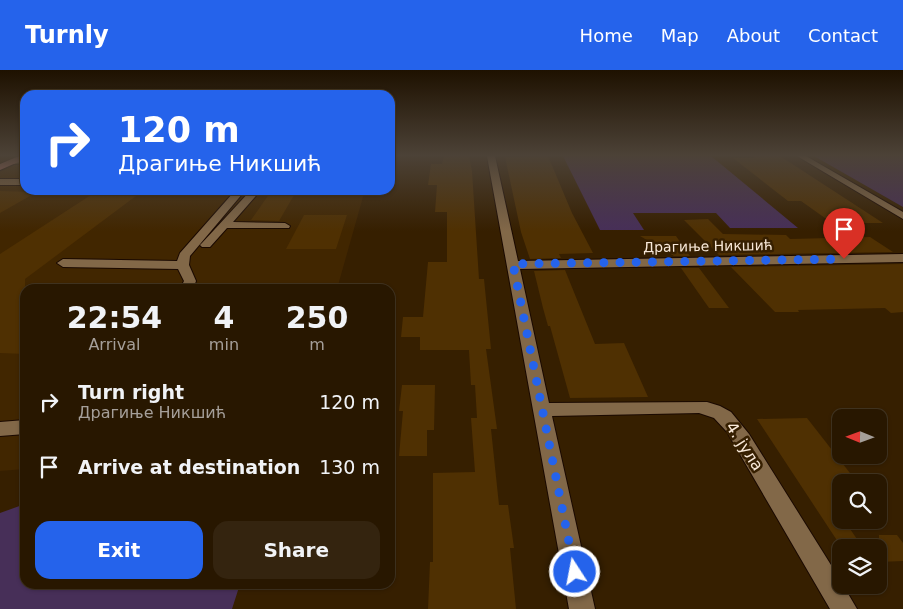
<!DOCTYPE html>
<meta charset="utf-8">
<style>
:root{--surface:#281700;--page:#34240f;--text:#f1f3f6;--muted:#a59f99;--line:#443622;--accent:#2563eb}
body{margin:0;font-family:"DejaVu Sans",sans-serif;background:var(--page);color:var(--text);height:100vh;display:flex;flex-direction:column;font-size:19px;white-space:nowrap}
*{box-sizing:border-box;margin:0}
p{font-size:16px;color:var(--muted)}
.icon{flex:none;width:28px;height:28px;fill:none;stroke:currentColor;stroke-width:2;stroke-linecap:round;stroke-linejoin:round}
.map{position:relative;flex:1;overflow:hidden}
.side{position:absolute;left:20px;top:214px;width:375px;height:305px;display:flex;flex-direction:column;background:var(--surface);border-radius:15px;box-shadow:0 1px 4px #0004,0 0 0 1px var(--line)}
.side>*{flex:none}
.guide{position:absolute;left:20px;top:20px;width:375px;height:105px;border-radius:15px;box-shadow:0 1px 4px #0004,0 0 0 1px var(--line);background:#2563eb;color:#fff;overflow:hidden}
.needle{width:32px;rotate:271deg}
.tools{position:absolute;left:832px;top:339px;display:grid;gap:10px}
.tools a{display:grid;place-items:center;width:55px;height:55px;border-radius:10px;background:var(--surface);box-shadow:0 1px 4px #0004,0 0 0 1px var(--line);font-size:25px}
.pin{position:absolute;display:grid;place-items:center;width:42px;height:42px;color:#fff;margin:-51px -21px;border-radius:50% 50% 50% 0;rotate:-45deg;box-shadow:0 0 5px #0007}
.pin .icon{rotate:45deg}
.me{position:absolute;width:55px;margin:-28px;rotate:349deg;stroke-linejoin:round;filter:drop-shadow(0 0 4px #0008)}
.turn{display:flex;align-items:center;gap:18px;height:105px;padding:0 15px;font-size:22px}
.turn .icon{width:65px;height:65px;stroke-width:2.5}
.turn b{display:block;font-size:35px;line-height:42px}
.eta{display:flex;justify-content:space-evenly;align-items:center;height:85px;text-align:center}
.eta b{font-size:30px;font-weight:600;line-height:35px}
.cta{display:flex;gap:10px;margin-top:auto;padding:10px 15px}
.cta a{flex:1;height:58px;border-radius:15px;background:var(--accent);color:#fff;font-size:20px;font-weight:600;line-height:58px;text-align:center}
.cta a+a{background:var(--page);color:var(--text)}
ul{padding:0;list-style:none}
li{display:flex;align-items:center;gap:15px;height:65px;padding:0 15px}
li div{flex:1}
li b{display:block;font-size:19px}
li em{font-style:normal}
header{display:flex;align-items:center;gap:30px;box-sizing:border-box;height:70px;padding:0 25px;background:var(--accent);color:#fff}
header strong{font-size:24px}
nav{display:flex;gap:28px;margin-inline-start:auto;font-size:18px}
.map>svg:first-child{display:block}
</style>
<header>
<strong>Turnly</strong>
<nav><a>Home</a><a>Map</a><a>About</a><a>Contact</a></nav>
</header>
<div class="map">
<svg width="903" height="539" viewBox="0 0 903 539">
<rect width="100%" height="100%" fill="#361f00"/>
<path fill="#412600" d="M25,90V120H365L337,219H25V399L0,401V102Z"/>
<path fill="#472f58" d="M563,86H711L798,158H730L716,143H633L644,160H600Z
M814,86H903V137Z
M25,434V514H240L232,539H0V443Z"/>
<path fill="#4f3002" d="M444,86H469L472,101L479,209H484L491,279H486L497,359H491L499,435H508L514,478H510L516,539H428L430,492H433V403L475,402L471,348H477L475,315H471L469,280H420V267H401L403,247H423L428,192H447V142H435L437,115H428L431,94H442Z
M548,86L572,143L593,183L559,184L561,188L530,189L521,162L505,87Z
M753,86H780L883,153H832L801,131H788L733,88H756Z
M272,120H297L279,151L251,150Z
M0,121L37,122L0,143Z
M94,123H140L25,209V284L0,283V184Z
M304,145H347L336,179H286Z
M708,149L723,164L786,165L790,169L870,167L893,182L719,185L684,150Z
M640,166H676L690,186H674Z
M903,194V242L891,243L885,238L798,240L799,242H775L731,197Z
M681,198H699L729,238H709Z
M565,200L595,274L624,273L648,327L570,328L550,256H548L543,238L534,201Z
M402,315H435L434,360H427V386H399L403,341H399Z
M807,348L857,412H841V450H844L863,478H842L757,349Z
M879,465H897L903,473V491L879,492Z"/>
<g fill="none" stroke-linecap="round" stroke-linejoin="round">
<g stroke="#1a0900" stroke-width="2">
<path id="minor" d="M487,86H495L518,191L903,184V192L520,199L549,333L707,332L720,336L731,342L749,364L841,511V515H843L857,539H830L727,362L714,348L699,343L552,346L595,539H569Z
M797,86H806L903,142V149Z
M25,89V93L12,94L8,92L12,90Z
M0,109H25V115H0Z
M233,120H243V123L190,186L189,195L196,211L193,219H180L184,211L178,199L63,197L57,193L63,189L177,191L180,183L233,123Z
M251,120H261L233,152L285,153L290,156L289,158H227L210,177H202L200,175L202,173Z
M25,350V364L0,366V352Z"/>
</g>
<g stroke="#1a0900" stroke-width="2">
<path id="major" d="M19,86H25V89L0,100V94Z"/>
</g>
<use href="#minor" fill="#826848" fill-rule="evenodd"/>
<use href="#major" fill="#c67c7a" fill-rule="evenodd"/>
</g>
<linearGradient id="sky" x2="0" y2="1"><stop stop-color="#1e1100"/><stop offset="0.53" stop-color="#4c4237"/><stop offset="1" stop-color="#4c4237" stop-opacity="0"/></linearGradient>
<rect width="903" height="161" fill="url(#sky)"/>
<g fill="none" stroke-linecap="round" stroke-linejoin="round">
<path stroke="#2563eb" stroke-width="9" stroke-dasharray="0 16.2" d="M575,502L513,194L844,189"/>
</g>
<g text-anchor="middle" stroke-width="5" stroke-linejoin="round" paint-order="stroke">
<g font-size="14" fill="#f8e8d7" stroke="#361f00">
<text transform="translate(708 176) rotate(-1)" y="5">Драгиње Никшић</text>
</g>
<g font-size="16" fill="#f8e8d7" stroke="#361f00">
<text transform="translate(745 376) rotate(57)" y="6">4. јула</text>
</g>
</g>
</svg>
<div class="tools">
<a><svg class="needle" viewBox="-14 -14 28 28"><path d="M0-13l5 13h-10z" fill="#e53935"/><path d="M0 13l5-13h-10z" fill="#a59f99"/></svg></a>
<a><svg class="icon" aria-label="search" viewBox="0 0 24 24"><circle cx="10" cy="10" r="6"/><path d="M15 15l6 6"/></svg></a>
<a><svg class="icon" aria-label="layers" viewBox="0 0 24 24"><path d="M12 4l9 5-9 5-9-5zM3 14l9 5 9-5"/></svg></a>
</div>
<div class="pin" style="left:844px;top:189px;background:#d93025"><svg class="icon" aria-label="arrive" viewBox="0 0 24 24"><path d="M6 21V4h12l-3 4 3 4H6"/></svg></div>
<svg class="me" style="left:575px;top:502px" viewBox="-20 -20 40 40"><circle r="17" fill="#2563eb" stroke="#fff" stroke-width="3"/><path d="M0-11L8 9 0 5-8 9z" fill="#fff"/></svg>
<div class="guide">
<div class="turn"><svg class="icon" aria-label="right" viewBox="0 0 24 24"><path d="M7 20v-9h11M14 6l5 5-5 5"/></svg><div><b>120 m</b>Драгиње Никшић</div></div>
</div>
<section class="side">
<div class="eta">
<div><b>22:54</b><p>Arrival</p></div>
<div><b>4</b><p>min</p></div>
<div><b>250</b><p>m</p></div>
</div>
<ul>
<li><svg class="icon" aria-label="right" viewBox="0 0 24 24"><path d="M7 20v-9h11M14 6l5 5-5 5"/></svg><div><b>Turn right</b><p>Драгиње Никшић</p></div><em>120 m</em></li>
<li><svg class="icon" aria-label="arrive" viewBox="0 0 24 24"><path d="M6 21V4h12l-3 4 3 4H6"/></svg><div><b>Arrive at destination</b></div><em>130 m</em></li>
</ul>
<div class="cta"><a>Exit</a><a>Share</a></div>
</section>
</div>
